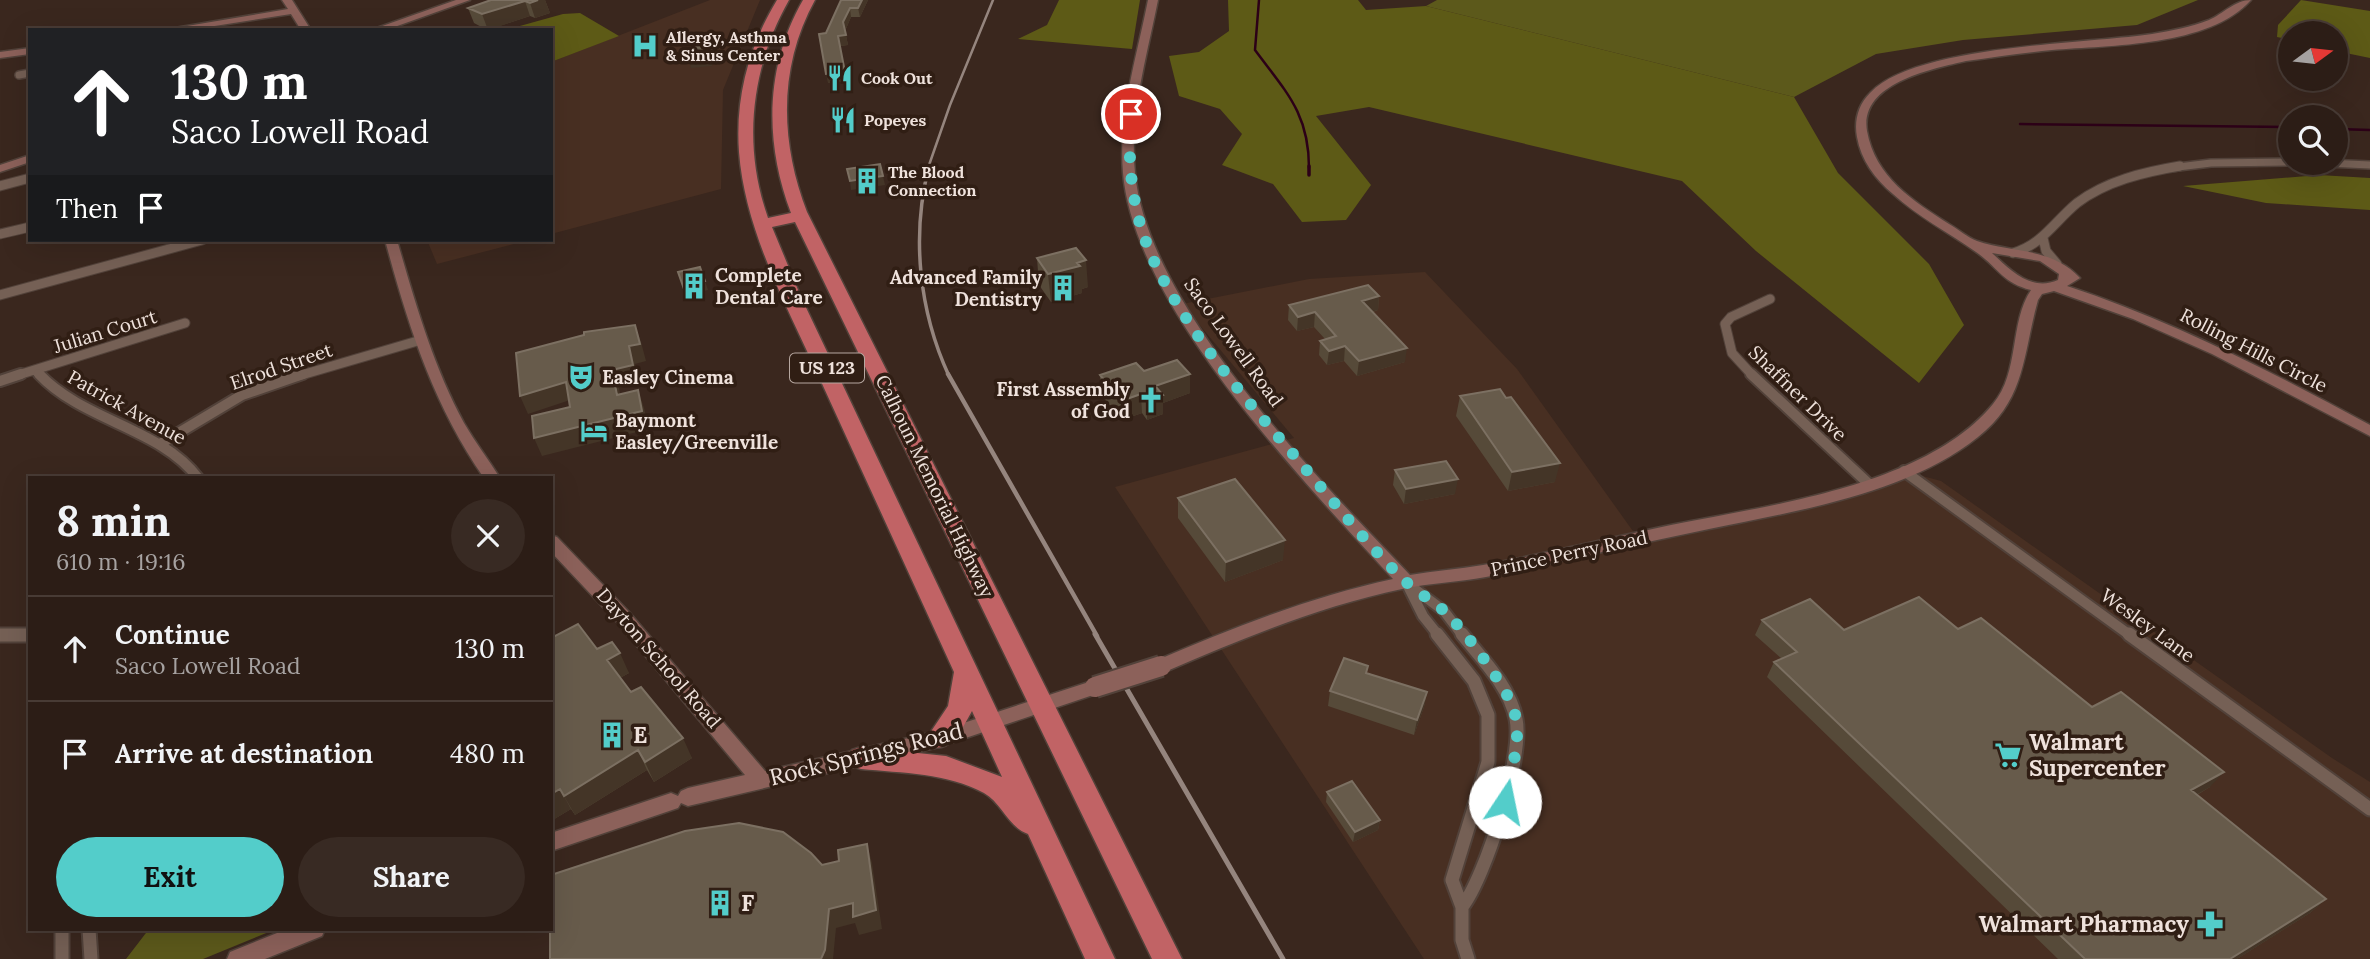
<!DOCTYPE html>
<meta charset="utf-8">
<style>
:root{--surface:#2c1d16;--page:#382a23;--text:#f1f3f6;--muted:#a6a2a1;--line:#483b35;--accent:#53cdca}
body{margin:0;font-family:Lora,serif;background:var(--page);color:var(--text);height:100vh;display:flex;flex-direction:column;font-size:26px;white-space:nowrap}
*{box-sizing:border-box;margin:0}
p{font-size:23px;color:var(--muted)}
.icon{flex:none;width:38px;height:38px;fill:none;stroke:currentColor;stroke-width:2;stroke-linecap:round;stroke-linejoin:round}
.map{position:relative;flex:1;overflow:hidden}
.panel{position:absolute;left:28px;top:476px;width:525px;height:455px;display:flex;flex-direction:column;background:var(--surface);border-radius:0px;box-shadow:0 7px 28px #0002,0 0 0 2px var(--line)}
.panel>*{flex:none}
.top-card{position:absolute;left:28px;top:28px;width:525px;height:214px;border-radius:0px;box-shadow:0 7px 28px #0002,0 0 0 2px var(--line);background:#202124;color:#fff;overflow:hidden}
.needle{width:46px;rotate:75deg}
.buttons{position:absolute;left:2278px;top:21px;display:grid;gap:14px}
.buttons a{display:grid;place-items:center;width:70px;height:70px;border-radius:50%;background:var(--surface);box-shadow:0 7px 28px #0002,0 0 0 2px var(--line);font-size:35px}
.pin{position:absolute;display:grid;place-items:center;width:60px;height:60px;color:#fff;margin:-30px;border:4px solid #fff;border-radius:50%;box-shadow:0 2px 7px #0007}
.me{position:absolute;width:77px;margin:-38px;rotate:11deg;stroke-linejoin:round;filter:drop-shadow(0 0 5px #0008)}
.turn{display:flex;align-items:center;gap:24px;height:147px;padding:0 28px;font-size:32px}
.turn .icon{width:91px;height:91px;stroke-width:2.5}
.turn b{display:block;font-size:49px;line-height:60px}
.then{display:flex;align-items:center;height:66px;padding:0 28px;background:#0003;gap:14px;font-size:26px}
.round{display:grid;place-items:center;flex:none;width:74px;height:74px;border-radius:37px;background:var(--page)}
.head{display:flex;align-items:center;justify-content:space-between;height:119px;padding:0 28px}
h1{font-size:42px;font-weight:800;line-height:52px}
.primary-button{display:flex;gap:14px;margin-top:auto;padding:14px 28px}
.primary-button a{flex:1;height:80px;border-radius:42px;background:var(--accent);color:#111;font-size:28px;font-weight:800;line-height:80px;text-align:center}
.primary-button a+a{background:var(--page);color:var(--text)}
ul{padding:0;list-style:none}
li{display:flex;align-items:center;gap:21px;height:105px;padding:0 28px;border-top:2px solid var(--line)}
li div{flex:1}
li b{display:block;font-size:26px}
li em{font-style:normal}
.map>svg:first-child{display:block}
</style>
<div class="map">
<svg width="2370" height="959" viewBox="0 0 2370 959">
<rect width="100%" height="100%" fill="#3a271e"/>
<path fill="#482f22" d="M710,0H760L723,90L721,189L551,234V62Z
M427,240H529L437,264Z
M1425,272L1517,369L1635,534L1867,483L1904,471L1941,481L2332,758L2370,782V959H1424L1115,487L1294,438L1182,304L1309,279Z"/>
<path fill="#5c591b" d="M1437,0H2198L2137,25L1963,40L1876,54L1794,97L1426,6Z
M149,929H276L203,959H126Z"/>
<path fill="#5d5a16" d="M1059,0H1140L1132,49L1018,39L1047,25Z
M1228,0H1358L1366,10L1426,6L1794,97L1838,173L1929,264L1964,325L1919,383L1756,251L1682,181L1369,107L1316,116L1371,185L1346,220L1302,222L1273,184L1222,165L1242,134L1220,109L1179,96L1169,56L1199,52L1229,31Z
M2301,0L2370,11V58L2336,51V33H2291V40L2277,37L2278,25Z
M580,13L619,36L551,62V30L509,29L563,14Z
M2319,175L2370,178V210L2266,203L2183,186Z"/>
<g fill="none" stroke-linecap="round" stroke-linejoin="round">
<path stroke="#2c0017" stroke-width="2.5" d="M1259,0L1255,50C1286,92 1309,113 1309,168
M2020,124L2291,127
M2336,129L2370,130"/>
<path stroke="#2c0017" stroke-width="3.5" d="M1309,166V175"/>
<g stroke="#52423a" stroke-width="10">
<path id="street-far3" d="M19,75L30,73
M2327,163L2370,165
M2170,168L2211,163L2291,162"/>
</g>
<g stroke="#52423a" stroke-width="11">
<path id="street-far2" d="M0,186L30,178
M0,234L30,227
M2043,238L2046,251L2057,264
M2013,253C2042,245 2055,221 2077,203C2106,181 2144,172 2180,166
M0,295L202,240
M36,371L41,376
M15,376L185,323
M298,376L421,340
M1753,376L1732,353L1725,324L1731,317L1770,299"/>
</g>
<g stroke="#52423a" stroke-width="14">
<path id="street-far1" d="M39,374C83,421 161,428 198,478
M1751,374L1870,485
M0,381L21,374
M160,444L242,395L303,374
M1904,471L2131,636
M1406,582L1423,616L1439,636
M1408,584L1444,611L1463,636
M0,635H30"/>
</g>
<g stroke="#52423a" stroke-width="17">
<path id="street" d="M1437,634L1474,681L1488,715V762L1452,880L1462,907V940L1468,959
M2129,634L2370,809
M0,635H30
M1462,907C1485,878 1524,756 1516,719C1510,687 1482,659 1462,634
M62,929V959
M89,929L91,959"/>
</g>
<g stroke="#52423a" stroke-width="3">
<path id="secondary" d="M282,0H292L311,30H301L291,14L189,30H163L288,9Z
M456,0H470L386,30H371Z
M1148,0H1158C1147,56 1129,116 1135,173C1148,308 1319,479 1410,575C1434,571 1459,569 1483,565C1546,554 1608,538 1671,525C1770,505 1926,486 1993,404C2020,372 2009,323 2031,290C2002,283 1998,267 1976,252C1948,232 1918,217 1893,194C1875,179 1861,160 1857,137C1854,121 1858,105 1870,93C1915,45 2086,44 2152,34C2171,31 2191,27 2209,20C2223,14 2235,0 2251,0C2209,47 2110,45 2052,50C2023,53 1995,57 1966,61C1932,69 1859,83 1867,131C1875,177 1913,201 1949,224C1958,229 1968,238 1977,241C2012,253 2051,247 2080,278L2067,286C2173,321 2272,372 2370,425V436L2212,354L2133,319L2054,291L2042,294L2038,300C2023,353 2026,400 1978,437C1907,494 1796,511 1709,529C1635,544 1561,562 1486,577C1458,582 1430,583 1402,589C1321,606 1244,638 1167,671L1161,673L1155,671L1152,666L1155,661C1232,628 1310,597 1393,579C1304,482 1134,306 1123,173C1118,115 1137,56 1148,0ZM1992,253L2040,261L2059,274L2058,280C2031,292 2010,270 1992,253Z
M30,48V54L0,58V52Z
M30,155V162L0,172V165Z
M385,240H397C415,302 433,366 464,423C475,442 488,459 500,478H484C433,405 408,325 385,240Z
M551,535L557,537L629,612L765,771L939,731L1095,680L1102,682L1104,687L1102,692L939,747L688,806L681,803L678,808L551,851V833L671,793L678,796L681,791L688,788L745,775L617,622L551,552Z
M287,929H325L322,936L265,959H227L230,952Z"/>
</g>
<g stroke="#52423a" stroke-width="3">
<path id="highway" d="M777,0H789C751,67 742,145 768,218L791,213C764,142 765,66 803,0H815C778,67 780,142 807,212L1182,959H1152L795,222L772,227L801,297L1115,959H1085L1028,834C1008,827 1002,803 984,793C948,773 902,773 861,769L852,766L848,758L852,750L861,747L946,756L1002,777L972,711C963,727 951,754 930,746L926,739L948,706L954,672C909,574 864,475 819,377C787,306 745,231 739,152C735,98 749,46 777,0Z"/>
</g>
<use href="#street-far3" stroke="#756055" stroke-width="7"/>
<use href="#street-far2" stroke="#756055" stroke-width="9"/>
<use href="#street-far1" stroke="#756055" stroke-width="10"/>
<use href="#street" stroke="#756055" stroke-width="13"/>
<use href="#secondary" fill="#8c615a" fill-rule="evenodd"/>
<use href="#highway" fill="#c16365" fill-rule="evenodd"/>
<path stroke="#95857e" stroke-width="2.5" d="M928,168L950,105L993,0"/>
<path stroke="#95857e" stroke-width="3.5" d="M929,166C911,236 919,311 949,376"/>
<path stroke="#95857e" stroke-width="4.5" d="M948,374L1097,636"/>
<path stroke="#95857e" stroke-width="5" d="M1095,634L1283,959"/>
<g stroke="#52423a" stroke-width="24" stroke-linecap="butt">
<path id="secondary-bridge" d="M1095,687L1161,666"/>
</g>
<use href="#secondary-bridge" stroke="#8c615a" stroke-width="20"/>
</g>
<path fill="#564a39" d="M491,0H545L550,13L535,18L530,16L487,30L474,23L468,8Z
M841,0H868L860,17H851L845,31L848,45L840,46L847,81L828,83L826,33Z
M1037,258L1088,287L1082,289V293L1051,302L1039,285Z
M1379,296L1378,310L1373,312L1405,362L1357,376L1344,361L1327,365L1319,355L1320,341L1325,339L1314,327L1297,331L1288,320L1289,305Z
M1144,371L1190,393L1163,403V414L1147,420L1142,413L1122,420L1101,395L1100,375Z
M1460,396L1555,482L1508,491L1456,416Z
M1395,470L1455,494L1404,504L1393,485Z
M1178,498L1283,560L1225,582L1178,518Z
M1762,620L1844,630L1958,629L2092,707L2210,787L2197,795L2326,899L2310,913L2237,959H2058L1767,677L1774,662L1782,659L1755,635Z
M551,638L597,649L629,673L620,678L631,692L692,758L654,782L647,770L575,815L571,809L551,821Z
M1367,673L1427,692L1424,707L1414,735L1328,706L1330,691Z
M1327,792L1380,820L1378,830L1353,842L1326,802Z"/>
<path fill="#443527" d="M538,0H545L550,13L535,18L530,3Z
M862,0H868L860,17L858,8Z
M525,1L530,16L488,30L482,14Z
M850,8L851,17L845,31L843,22Z
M846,35L848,45L840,46L838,36Z
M713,45L715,53L712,66L691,68L689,60Z
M845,72L847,81L828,83L826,74Z
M883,176L885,185L851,190L850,181Z
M1086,260L1088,287L1082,289V293L1051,302L1048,274L1077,263Z
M705,281L708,290L704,291V295L687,299L684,289Z
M1379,296L1378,310L1361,315L1362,301Z
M1315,312L1314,327L1297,331L1298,317Z
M635,325L641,342L646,361L635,364L639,383L619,388L624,413L617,395L612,370L629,346Z
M1345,346L1344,361L1327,365L1329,351Z
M1407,348L1405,362L1357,376L1359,361Z
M1190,374V393L1163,403V414L1147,420V400L1155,386Z
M566,382L573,399L528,414L520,396Z
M638,390L644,408L649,429L542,456L534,438Z
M1141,394L1142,413L1122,420L1121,401Z
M1560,463L1555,482L1508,491L1512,472Z
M1458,479L1455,494L1404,504L1406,489Z
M1285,540L1283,560L1225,582L1226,562Z
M620,653L629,673L616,680L607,660Z
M1427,692L1424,707L1414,735L1417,720Z
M683,738L692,758L654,782L645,762Z
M638,750L647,770L575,815L564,796Z
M2224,772L2210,787L2178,805L2191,790Z
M560,789L571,809L551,821V794Z
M1380,820L1378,830L1353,842L1355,832Z
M867,844L872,863L882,929L859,935L855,923L836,928L833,959H821L829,909Z
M2326,899L2310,913L2237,959H2230Z"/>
<path fill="#675b4b" stroke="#7c7062" stroke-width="2" d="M491,0H538L530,3L525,1L482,14L468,8Z
M841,0H862L858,8H850L843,22L846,35L838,36L845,72L826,74L819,34L826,33Z
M713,45L710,58L689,60L691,47Z
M880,164L883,176L850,181L847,169Z
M1076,248L1086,260L1077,263L1080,266L1048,274L1037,258Z
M700,267L705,281L701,282L702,285L684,289L678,272Z
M1368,285L1379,296L1362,301L1407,348L1359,361L1345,346L1329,351L1320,341L1336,336L1315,312L1298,317L1289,305Z
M635,325L640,344L629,346L633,365L612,370L617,395L638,390L642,411L534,438L532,416L570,407L566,382L520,396L516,353L584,335V332Z
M1177,360L1190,374L1155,386L1163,395L1147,400L1141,394L1121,401L1100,375L1136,363L1144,371Z
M1500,389L1506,398L1511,397L1560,463L1512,472L1460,396Z
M1446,461L1458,479L1406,489L1395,470Z
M1235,479L1285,540L1226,562L1178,498Z
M1919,597L1958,629L1981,618L2092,707L2121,692L2224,772L2191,790L2326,899L2230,959H2085L1774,662L1797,652L1762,620L1810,599L1844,630Z
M578,624L597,649L612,642L620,653L607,660L631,692L641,687L683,738L645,762L638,750L564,796L560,789L551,794V638Z
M1344,658L1368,666L1366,673L1427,692L1417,720L1330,691Z
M1352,781L1380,820L1355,832L1327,792Z
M739,823L783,832L811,853L822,865L839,861L838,850L867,844L876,910L853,917V903L829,909L825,950L821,959H550V929H551V875L685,831Z"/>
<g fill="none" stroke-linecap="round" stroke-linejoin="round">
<path stroke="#53cdca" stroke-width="12" stroke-dasharray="0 21.6" d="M1131,114C1127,164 1132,213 1153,259C1188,334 1246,399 1299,461C1333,501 1366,543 1404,580C1415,591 1430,599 1442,609C1461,625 1501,680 1511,703C1525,733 1511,770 1505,802"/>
</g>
<defs>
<g id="hospital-bare" transform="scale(2.1)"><path d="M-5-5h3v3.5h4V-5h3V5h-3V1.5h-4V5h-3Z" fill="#53cdca" stroke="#301e14" stroke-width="2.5" paint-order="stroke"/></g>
<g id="restaurant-bare" transform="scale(2.1)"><path d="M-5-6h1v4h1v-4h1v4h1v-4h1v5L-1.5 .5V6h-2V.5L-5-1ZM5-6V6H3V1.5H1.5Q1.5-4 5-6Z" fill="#53cdca" stroke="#301e14" stroke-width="2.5" paint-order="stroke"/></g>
<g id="building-bare" transform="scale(2.1)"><path d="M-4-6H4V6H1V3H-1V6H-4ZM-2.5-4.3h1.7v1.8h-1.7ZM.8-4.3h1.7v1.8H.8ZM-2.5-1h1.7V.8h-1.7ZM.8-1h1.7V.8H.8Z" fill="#53cdca" stroke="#301e14" stroke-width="2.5" paint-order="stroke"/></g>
<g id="theatre-bare" transform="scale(2.1)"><path d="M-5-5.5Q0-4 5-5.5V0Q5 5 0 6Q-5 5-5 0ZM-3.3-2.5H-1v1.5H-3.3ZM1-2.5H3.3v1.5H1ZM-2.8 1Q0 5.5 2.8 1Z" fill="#53cdca" stroke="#301e14" stroke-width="2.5" paint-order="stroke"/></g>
<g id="church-bare" transform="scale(2.1)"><path d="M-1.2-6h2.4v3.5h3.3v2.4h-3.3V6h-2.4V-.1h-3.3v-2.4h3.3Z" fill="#53cdca" stroke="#301e14" stroke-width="2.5" paint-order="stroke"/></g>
<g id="hotel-bare" transform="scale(2.1)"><path d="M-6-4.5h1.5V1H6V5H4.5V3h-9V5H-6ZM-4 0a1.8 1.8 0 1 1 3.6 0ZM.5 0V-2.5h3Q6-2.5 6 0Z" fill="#53cdca" stroke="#301e14" stroke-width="2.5" paint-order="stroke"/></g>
<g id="supermarket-bare" transform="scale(2.1)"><path d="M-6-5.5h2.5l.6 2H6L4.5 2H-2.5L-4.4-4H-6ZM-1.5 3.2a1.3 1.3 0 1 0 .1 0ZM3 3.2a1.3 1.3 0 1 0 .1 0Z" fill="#53cdca" stroke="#301e14" stroke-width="2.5" paint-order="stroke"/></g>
<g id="pharmacy-bare" transform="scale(2.1)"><path d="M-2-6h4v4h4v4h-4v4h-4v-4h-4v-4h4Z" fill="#53cdca" stroke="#301e14" stroke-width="2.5" paint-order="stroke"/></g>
</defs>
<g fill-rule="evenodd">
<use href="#hospital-bare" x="645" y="46"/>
<use href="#restaurant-bare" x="840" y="78"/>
<use href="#restaurant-bare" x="843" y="120"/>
<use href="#building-bare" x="867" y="181"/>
<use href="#building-bare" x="694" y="286"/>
<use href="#building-bare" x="1063" y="288"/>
<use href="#theatre-bare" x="581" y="377"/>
<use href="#church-bare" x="1151" y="400"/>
<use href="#hotel-bare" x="594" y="431"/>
<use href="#building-bare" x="612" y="735"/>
<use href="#supermarket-bare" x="2008" y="755"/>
<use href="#building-bare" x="720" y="903"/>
<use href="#pharmacy-bare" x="2210" y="924"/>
</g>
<g text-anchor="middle" stroke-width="7" stroke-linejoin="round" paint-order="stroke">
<g font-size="16" font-weight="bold" fill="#efe2dc" stroke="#301e14" text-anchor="start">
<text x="666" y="43">Allergy, Asthma<tspan x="666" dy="18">&amp; Sinus Center</tspan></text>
<text x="861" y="84">Cook Out</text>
<text x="864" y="126">Popeyes</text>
<text x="888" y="178">The Blood<tspan x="888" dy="18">Connection</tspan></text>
</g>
<rect fill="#301e14" stroke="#b6a7a0" stroke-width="2" x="790" y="353.5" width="74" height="29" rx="5"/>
<g font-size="18" font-weight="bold" fill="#efe2dc">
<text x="827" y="374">US 123</text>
</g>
<g font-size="19" font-weight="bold" fill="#efe2dc" stroke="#301e14" text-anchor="start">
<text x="715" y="282">Complete<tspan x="715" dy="22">Dental Care</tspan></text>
<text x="1042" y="284" text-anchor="end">Advanced Family<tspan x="1042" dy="22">Dentistry</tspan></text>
<text x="602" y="384">Easley Cinema</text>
<text x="1130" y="396" text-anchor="end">First Assembly<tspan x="1130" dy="22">of God</tspan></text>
<text x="615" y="427">Baymont<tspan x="615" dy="22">Easley/Greenville</tspan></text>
</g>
<g font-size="19" fill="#efe2dc" stroke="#301e14">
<text transform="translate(105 331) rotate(-17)" y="7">Julian Court</text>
<text transform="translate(1234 342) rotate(54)" y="7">Saco Lowell Road</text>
<text transform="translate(2254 350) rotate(27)" y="7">Rolling Hills Circle</text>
<text transform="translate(281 366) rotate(-19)" y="7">Elrod Street</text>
<text transform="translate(1798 393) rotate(44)" y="7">Shaffner Drive</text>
<text transform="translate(127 407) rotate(29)" y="7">Patrick Avenue</text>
<text transform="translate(935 486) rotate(64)" y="7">Calhoun Memorial Highway</text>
<text transform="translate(1569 553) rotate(-12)" y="7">Prince Perry Road</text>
<text transform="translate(2148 625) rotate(36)" y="7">Wesley Lane</text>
<text transform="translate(659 658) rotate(49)" y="7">Dayton School Road</text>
</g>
<g font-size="23" font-weight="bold" fill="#efe2dc" stroke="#301e14" text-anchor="start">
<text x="633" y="743">E</text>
<text x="2029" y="750">Walmart<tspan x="2029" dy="26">Supercenter</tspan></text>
<text x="741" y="911">F</text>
<text x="2189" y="932" text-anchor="end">Walmart Pharmacy</text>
</g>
<g font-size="23" fill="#efe2dc" stroke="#301e14">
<text transform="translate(866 754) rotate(-14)" y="8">Rock Springs Road</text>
</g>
</g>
</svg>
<div class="buttons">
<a><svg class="needle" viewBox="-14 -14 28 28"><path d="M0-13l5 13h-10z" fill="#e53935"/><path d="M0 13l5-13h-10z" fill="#a6a2a1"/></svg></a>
<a><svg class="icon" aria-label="search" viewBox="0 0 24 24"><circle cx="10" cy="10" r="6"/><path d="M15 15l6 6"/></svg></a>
</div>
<div class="pin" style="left:1131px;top:114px;background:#d93025"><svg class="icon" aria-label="arrive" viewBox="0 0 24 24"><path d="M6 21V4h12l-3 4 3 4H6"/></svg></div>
<svg class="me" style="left:1505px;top:802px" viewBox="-20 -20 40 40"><circle r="19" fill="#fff"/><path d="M0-13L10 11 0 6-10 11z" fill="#53cdca"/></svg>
<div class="top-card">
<div class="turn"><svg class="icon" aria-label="ahead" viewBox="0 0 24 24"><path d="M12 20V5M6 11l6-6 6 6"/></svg><div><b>130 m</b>Saco Lowell Road</div></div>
<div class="then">Then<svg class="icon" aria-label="arrive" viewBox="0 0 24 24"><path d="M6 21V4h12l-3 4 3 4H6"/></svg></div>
</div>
<section class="panel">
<div class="head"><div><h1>8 min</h1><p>610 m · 19:16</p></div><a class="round"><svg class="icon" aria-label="close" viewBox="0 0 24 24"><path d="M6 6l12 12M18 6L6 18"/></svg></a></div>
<ul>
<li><svg class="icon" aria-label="ahead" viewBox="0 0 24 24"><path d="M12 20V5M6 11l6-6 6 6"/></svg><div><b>Continue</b><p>Saco Lowell Road</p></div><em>130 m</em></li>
<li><svg class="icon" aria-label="arrive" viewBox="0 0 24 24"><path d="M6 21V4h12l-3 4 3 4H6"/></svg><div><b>Arrive at destination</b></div><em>480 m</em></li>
</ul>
<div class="primary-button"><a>Exit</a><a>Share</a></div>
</section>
</div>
